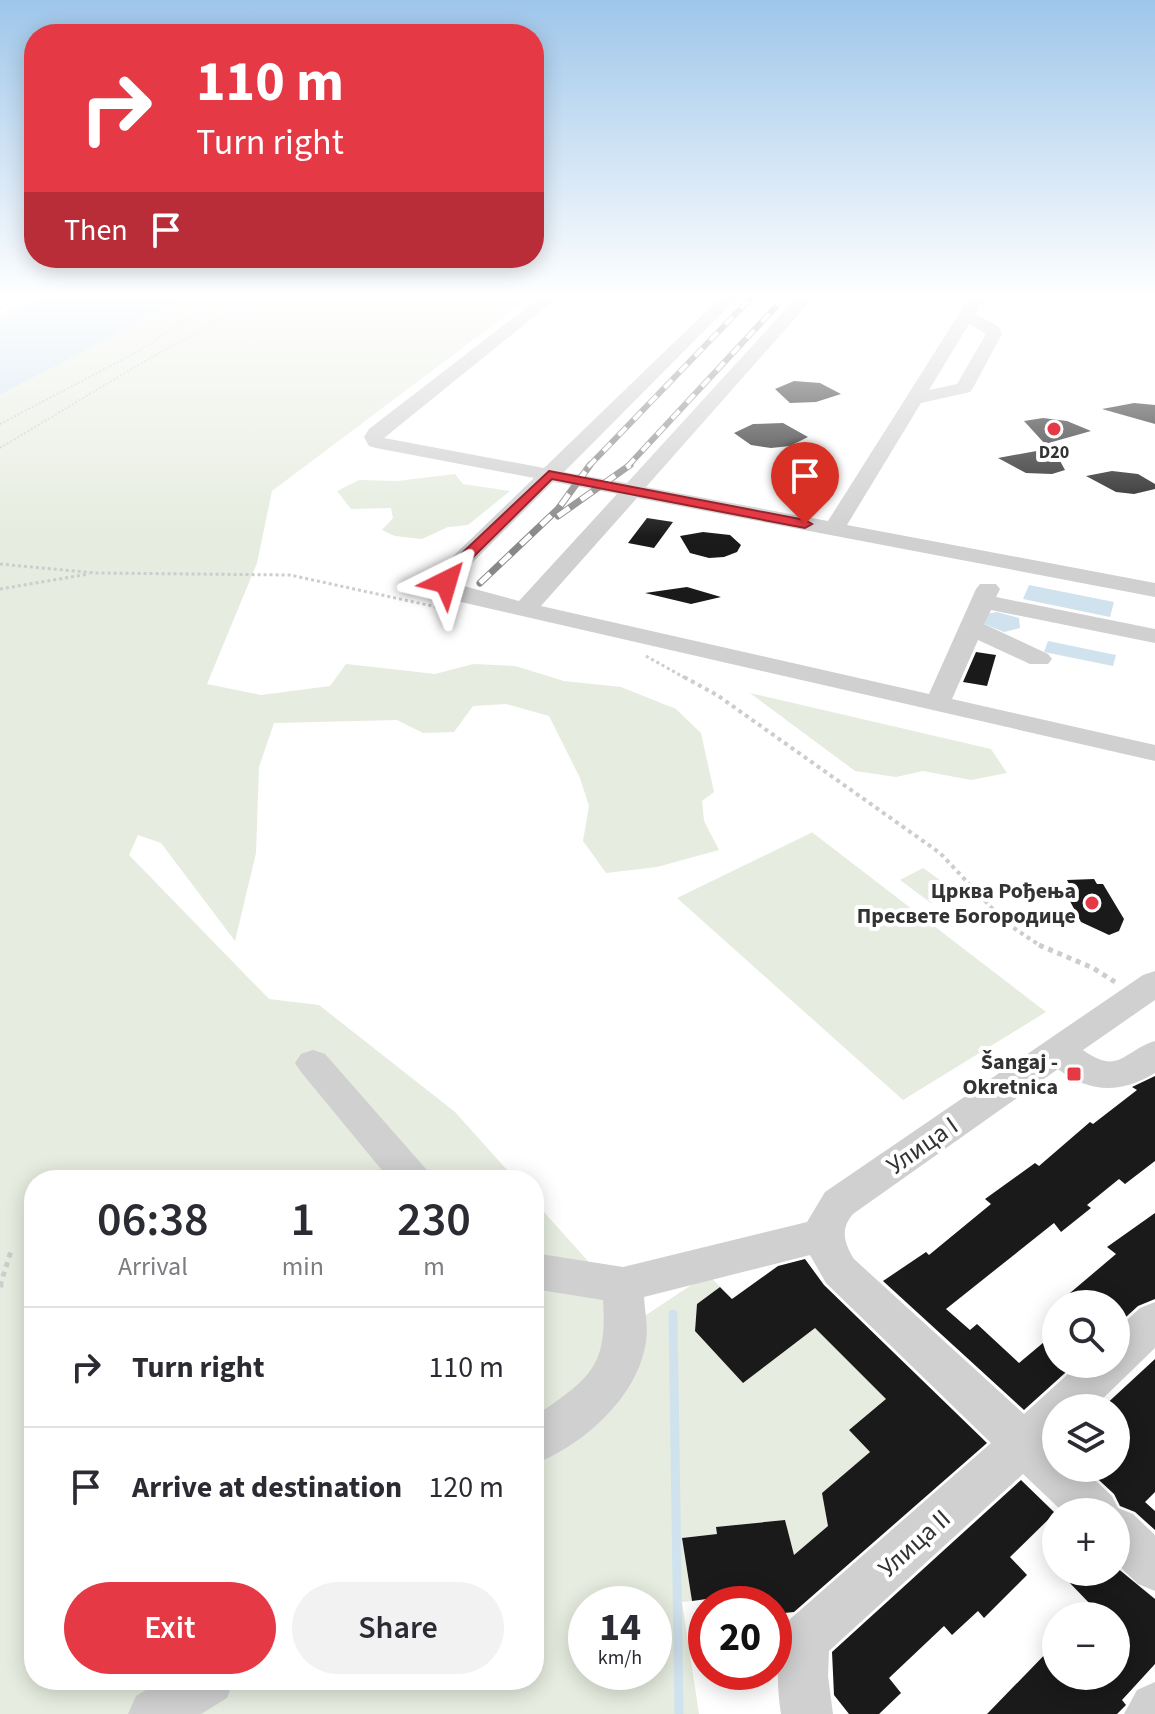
<!DOCTYPE html>
<meta charset="utf-8">
<style>
:root{--surface:#fff;--page:#f2f2f3;--text:#2b2b33;--muted:#7c7c81;--line:#e1e1e2;--accent:#e63946}
body{margin:0;font-family:"Source Sans 3",sans-serif;background:var(--page);color:var(--text);height:100vh;display:flex;flex-direction:column;font-size:30px;white-space:nowrap}
*{box-sizing:border-box;margin:0}
p{font-size:26px;color:var(--muted)}
.icon{flex:none;width:44px;height:44px;fill:none;stroke:currentColor;stroke-width:2;stroke-linecap:round;stroke-linejoin:round}
.map{position:relative;flex:1;overflow:hidden}
.side{position:absolute;left:24px;top:1170px;width:520px;height:520px;display:flex;flex-direction:column;background:var(--surface);border-radius:32px;box-shadow:0 4px 20px #0003}
.side>*{flex:none}
.guide{position:absolute;left:24px;top:24px;width:520px;height:244px;border-radius:32px;box-shadow:0 4px 20px #0003;background:#e63946;color:#fff;overflow:hidden}
.controls{position:absolute;left:1042px;top:1290px;display:grid;gap:16px}
.controls a{display:grid;place-items:center;width:88px;height:88px;border-radius:50%;background:var(--surface);box-shadow:0 4px 20px #0003;font-size:40px}
.speed{position:absolute;left:568px;top:1586px;display:flex;gap:16px;font-size:40px;font-weight:700;text-align:center}
.speed>*{display:grid;place-content:center;width:104px;height:104px;border-radius:50%;background:var(--surface);box-shadow:0 4px 20px #0003;line-height:1}
.speed small{font-size:20px;font-weight:400}
.speed .limit{border:12px solid #d22;background:#fff;color:#111}
.pin{position:absolute;display:grid;place-items:center;width:68px;height:68px;color:#fff;margin:-82px -34px;border-radius:50% 50% 50% 0;rotate:-45deg;box-shadow:0 0 8px #0007}
.pin .icon{rotate:45deg}
.me{position:absolute;width:88px;margin:-44px;rotate:40deg;stroke-linejoin:round;filter:drop-shadow(0 0 6px #0008)}
.turn{display:flex;align-items:center;gap:28px;height:168px;padding:0 40px;font-size:36px}
.turn .icon{width:104px;height:104px;stroke-width:2.5}
.turn b{display:block;font-size:56px;line-height:68px}
.then{display:flex;align-items:center;height:76px;padding:0 40px;background:#0003;gap:16px;font-size:30px}
.eta{display:flex;justify-content:space-evenly;align-items:center;height:136px;text-align:center}
.eta b{font-size:48px;font-weight:600;line-height:56px}
.action{display:flex;gap:16px;margin-top:auto;padding:16px 40px}
.action a{flex:1;height:92px;border-radius:48px;background:var(--accent);color:#fff;font-size:32px;font-weight:600;line-height:92px;text-align:center}
.action a+a{background:var(--page);color:var(--text)}
ul{padding:0;list-style:none}
li{display:flex;align-items:center;gap:24px;height:120px;padding:0 40px;border-top:2px solid var(--line)}
li div{flex:1}
li b{display:block;font-size:30px}
li em{font-style:normal}
.map>svg:first-child{display:block}
</style>
<div class="map">
<svg width="1155" height="1714" viewBox="0 0 1155 1714">
<rect width="100%" height="100%" fill="#fff"/>
<path fill="#e6ecdf" fill-rule="evenodd" d="M185,298H529L272,491L257,563L207,684L261,695L330,686L346,664L435,674L473,664L515,666L564,681L621,687L676,709L701,733L714,792L702,801L704,821L719,850L657,867L606,873L583,841L589,806L580,778L549,716L506,704L473,706L454,732L423,733L397,720L274,723L259,767L256,853L235,941L161,843L138,835L129,855L269,999L319,1005L455,1112L516,1180H34V1680H534V1201L640,1319L708,1274L720,1287L697,1304L695,1331L815,1328L885,1398L890,1395L904,1409L878,1406L849,1430L892,1476L879,1489L855,1465L822,1493L850,1525L834,1521L797,1553L795,1563L785,1520L717,1527V1534L682,1538L692,1601L682,1602L699,1714H0V395ZM586,1604H654V1672H586Z
M455,474L463,484L510,491L468,525L448,527L422,539L395,536L382,530L393,518L391,508L351,509L337,491L359,480L397,481Z
M750,693L991,749L1007,773L971,780L923,771L896,777L855,771Z
M813,832V833L1046,1012L903,1100L677,898Z
M923,868L954,890L931,903L900,880Z"/>
<path fill="#cfe2ee" d="M40,298H185L0,395V318Z
M1029,585L1114,602L1110,617L1023,599Z
M997,612L1019,618L1020,628L1004,632L982,623L985,614Z
M1048,641L1116,655L1113,666L1044,652Z"/>
<g fill="none" stroke-linecap="round" stroke-linejoin="round">
<path stroke="#cfe2ee" stroke-width="9" d="M673,1314L679,1714"/>
</g>
<path fill="#1a1a1a" d="M794,381L820,383L841,394L816,402L790,403L775,389Z
M1134,403L1155,405V424L1102,409Z
M1043,418L1067,421L1091,431L1045,444L1024,421Z
M783,423L808,437L790,446L771,448L751,445L734,433L753,424Z
M1053,448L1065,470L1052,474L1026,473L998,458Z
M1112,471L1138,474L1155,484V489L1134,494L1116,492L1086,476Z
M647,518L673,522L654,548L628,543Z
M703,532L730,535L741,545L737,552L724,557L709,558L690,553L680,536Z
M687,587L721,597L691,604L645,593Z
M976,652L996,655L987,686L963,682Z
M1094,879L1097,884H1103L1124,919L1119,931L1109,935L1081,922L1062,886H1070L1067,880Z
M1155,1076V1161L1125,1184L1119,1179L1087,1205L1091,1208L1061,1232L1054,1223L946,1309L970,1330L977,1324L1019,1363L1056,1332V1364H1075L1024,1410L883,1281L926,1252L929,1255L991,1204L985,1199L1035,1163L1039,1166L1090,1122L1093,1124L1137,1090L1132,1087Z
M1155,1213V1299L1138,1306L1116,1326V1304H1057L1116,1254L1107,1247Z
M805,1259L824,1285L987,1443L794,1612L774,1614V1604H747L746,1600L730,1602L729,1596L692,1601L682,1538L717,1534L716,1527L785,1520L794,1555L828,1526L822,1493L870,1452L849,1430L886,1399L815,1328L743,1383L695,1331L697,1304L720,1287L732,1299L778,1266Z
M1155,1359V1492L1145,1502L1155,1511V1530L1135,1512L1120,1506L1114,1494L1086,1468H1116V1408H1102Z
M1021,1480L1055,1513L1010,1557L1027,1575L984,1618L978,1611L952,1635L944,1626L889,1678L901,1693L879,1714H849L834,1695L832,1652Z
M1116,1567L1155,1599V1664L1122,1700L1126,1705L1117,1714H987L1056,1643V1676H1116V1616H1083L1092,1606L1067,1580L1075,1572H1116Z"/>
<g fill="none" stroke-linecap="round" stroke-linejoin="round">
<path stroke="#cdcdcd" stroke-width="2" stroke-dasharray="2 2" stroke-linecap="butt" d="M0,308L13,302
M0,315L25,304
M0,424L139,351L216,299
M0,448L138,365L260,298"/>
<path stroke="#cdcdcd" stroke-width="3" stroke-dasharray="3 3" stroke-linecap="butt" d="M0,564L96,573L290,575L446,609
M0,589L89,574
M646,656L687,679"/>
<path stroke="#cdcdcd" stroke-width="4" stroke-dasharray="4 4" stroke-linecap="butt" d="M684,677L717,695L940,853L1005,922L1042,947"/>
<path stroke="#cdcdcd" stroke-width="5" stroke-dasharray="5 5" stroke-linecap="butt" d="M1039,945L1093,968L1115,982
M0,1286L11,1251"/>
<path stroke="#cdcdcd" stroke-width="6" stroke-dasharray="6 6" stroke-linecap="butt" d="M0,1287L1,1284"/>
<path fill="#d0d0d0" fill-rule="evenodd" d="M539,298H557L384,438L544,468L720,298H737L564,472L627,483L796,298H813L646,487L828,521L969,298H985L975,314L998,326L1002,334L973,388L970,392L921,403L847,525L1155,583V597L637,498L541,606L929,694L976,589L980,584H996L1000,589L996,597L1155,629V643L991,610L984,624L1048,654L1052,659L1048,664H1030L978,640L952,699L1155,745V761L461,602L443,595L434,582L440,569L534,478L376,448L369,446L364,437L369,429ZM969,324L986,334L957,384L929,390ZM553,482L617,494L519,601L460,585L459,576Z
M1155,971V1000L1083,1050C1119,1076 1123,1051 1155,1041V1073C1121,1094 1089,1093 1058,1069L853,1214C840,1229 844,1243 854,1259L1024,1414L1079,1364H1116V1330L1140,1308L1155,1302V1348L1093,1408H1056V1468H1082L1112,1496L1118,1508L1133,1514L1155,1535V1591L1138,1584L1116,1563V1512H1063L1023,1474L829,1651L828,1676L833,1714H781C776,1681 776,1652 789,1620L991,1443L826,1283L810,1255L644,1297C645,1313 649,1331 645,1347C635,1399 582,1446 534,1464V1417C588,1379 608,1369 603,1300L534,1289V1253L623,1267L807,1222L825,1192L1143,975Z
M313,1050L325,1054L426,1169L432,1180H390L301,1072L295,1063L301,1054Z
M162,1680H234L227,1698L201,1714H128L136,1696Z
M1155,1682V1714H1124L1137,1690Z"/>
<g stroke="#888" stroke-width="6">
<path id="rail-far1" d="M588,467L751,298
M627,467L784,298"/>
</g>
<g stroke="#888" stroke-width="7">
<path id="rail" d="M558,516L630,465
M480,583L558,509L590,465"/>
</g>
<use href="#rail-far1" stroke="#fff" stroke-width="4" stroke-dasharray="11" stroke-linecap="butt"/>
<use href="#rail" stroke="#fff" stroke-width="5" stroke-dasharray="14" stroke-linecap="butt"/>
</g>
<linearGradient id="sky" x2="0" y2="1"><stop stop-color="#9ec6ea"/><stop offset="0.55" stop-color="#fff"/><stop offset="1" stop-color="#fff" stop-opacity="0"/></linearGradient>
<rect width="1155" height="538" fill="url(#sky)"/>
<path fill="#e63946" stroke="#96252e" stroke-width="2" d="M549,471L805,520L812,524L805,528L552,479L454,576L451,585H441L439,582L443,571Z"/>
<g fill="#e63946" stroke="#fff" stroke-width="3">
<circle cx="1054" cy="429" r="8"/>
<circle cx="1092" cy="903" r="8"/>
<rect x="1066" y="1066" width="16" height="16" rx="4"/>
</g>
<g text-anchor="middle" stroke-width="8" stroke-linejoin="round" paint-order="stroke">
<g font-size="18" font-weight="bold" fill="#333" stroke="#fff">
<text x="1054" y="458">D20</text>
</g>
<g font-size="22" font-weight="bold" fill="#333" stroke="#fff" text-anchor="end">
<text x="1076" y="898">Црква Рођења<tspan x="1076" dy="25">Пресвете Богородице</tspan></text>
<text x="1058" y="1069">Šangaj -<tspan x="1058" dy="25">Okretnica</tspan></text>
</g>
<g font-size="26" fill="#333" stroke="#fff">
<text transform="translate(922 1145) rotate(-35)" y="9">Улица I</text>
<text transform="translate(914 1543) rotate(-42)" y="9">Улица II</text>
</g>
</g>
</svg>
<div class="controls">
<a><svg class="icon" aria-label="search" viewBox="0 0 24 24"><circle cx="10" cy="10" r="6"/><path d="M15 15l6 6"/></svg></a>
<a><svg class="icon" aria-label="layers" viewBox="0 0 24 24"><path d="M12 4l9 5-9 5-9-5zM3 14l9 5 9-5"/></svg></a>
<a>+</a>
<a>−</a>
</div>
<div class="speed"><div>14<small>km/h</small></div><div class="limit">20</div></div>
<div class="pin" style="left:805px;top:524px;background:#d93025"><svg class="icon" aria-label="arrive" viewBox="0 0 24 24"><path d="M6 21V4h12l-3 4 3 4H6"/></svg></div>
<svg class="me" style="left:446px;top:582px" viewBox="-20 -20 40 40"><path d="M0-17L14 15 0 8-14 15z" fill="#e63946" stroke="#fff" stroke-width="4"/></svg>
<div class="guide">
<div class="turn"><svg class="icon" aria-label="right" viewBox="0 0 24 24"><path d="M7 20v-9h11M14 6l5 5-5 5"/></svg><div><b>110 m</b>Turn right</div></div>
<div class="then">Then<svg class="icon" aria-label="arrive" viewBox="0 0 24 24"><path d="M6 21V4h12l-3 4 3 4H6"/></svg></div>
</div>
<section class="side">
<div class="eta">
<div><b>06:38</b><p>Arrival</p></div>
<div><b>1</b><p>min</p></div>
<div><b>230</b><p>m</p></div>
</div>
<ul>
<li><svg class="icon" aria-label="right" viewBox="0 0 24 24"><path d="M7 20v-9h11M14 6l5 5-5 5"/></svg><div><b>Turn right</b></div><em>110 m</em></li>
<li><svg class="icon" aria-label="arrive" viewBox="0 0 24 24"><path d="M6 21V4h12l-3 4 3 4H6"/></svg><div><b>Arrive at destination</b></div><em>120 m</em></li>
</ul>
<div class="action"><a>Exit</a><a>Share</a></div>
</section>
</div>
